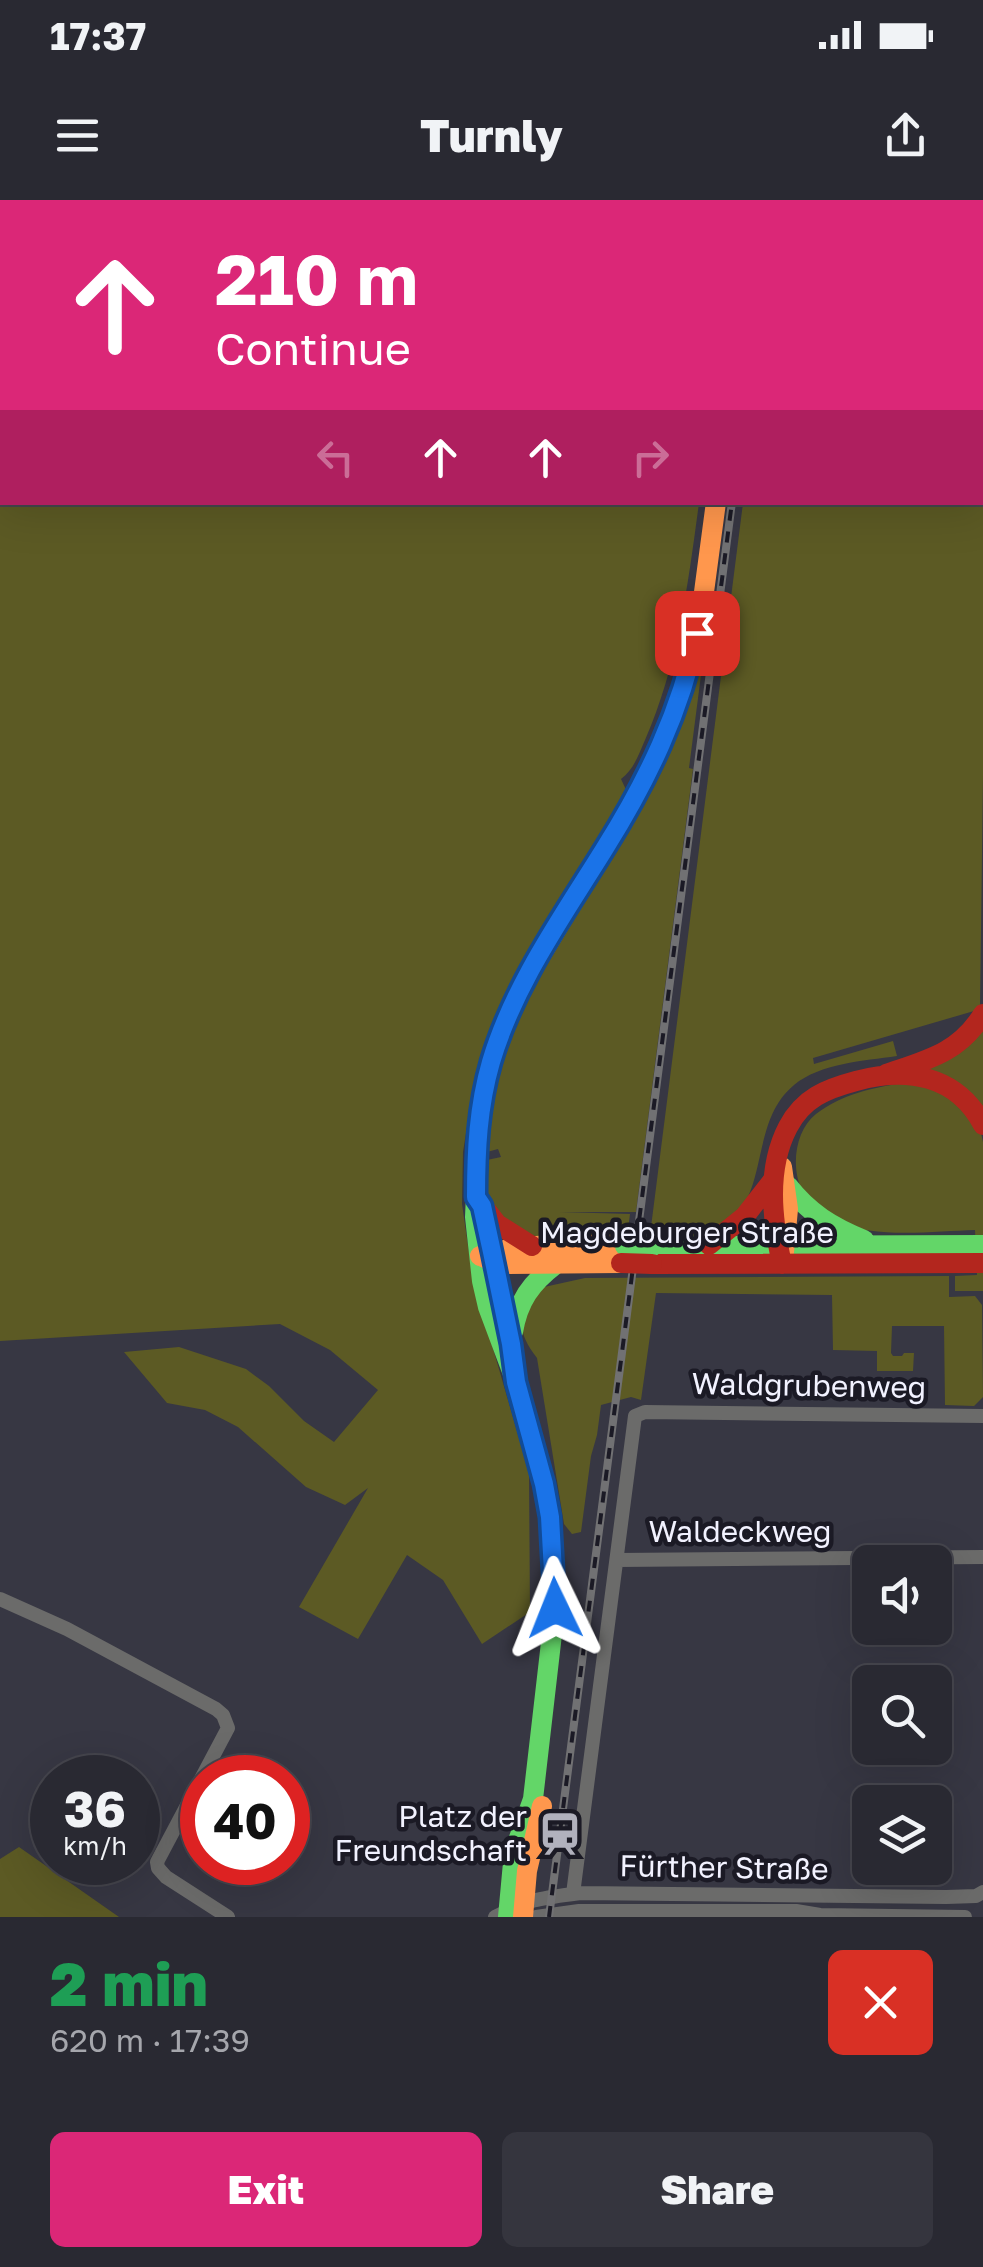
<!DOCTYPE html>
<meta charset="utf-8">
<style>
:root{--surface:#292932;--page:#35353e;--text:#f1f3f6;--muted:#a5a6ac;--line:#45454d;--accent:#db2777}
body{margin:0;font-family:"Golos Text",sans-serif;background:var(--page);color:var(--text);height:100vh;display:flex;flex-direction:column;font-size:38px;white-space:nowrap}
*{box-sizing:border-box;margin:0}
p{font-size:32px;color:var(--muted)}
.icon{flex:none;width:55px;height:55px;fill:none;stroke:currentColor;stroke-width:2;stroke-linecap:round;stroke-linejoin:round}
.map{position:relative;height:1717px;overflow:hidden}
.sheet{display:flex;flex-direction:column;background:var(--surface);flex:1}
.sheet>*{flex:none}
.top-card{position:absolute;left:0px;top:0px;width:985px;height:305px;box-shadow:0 10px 40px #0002,0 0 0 2px var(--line);background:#db2777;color:#fff;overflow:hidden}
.fabs{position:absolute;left:852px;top:1345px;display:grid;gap:20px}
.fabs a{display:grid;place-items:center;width:100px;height:100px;border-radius:15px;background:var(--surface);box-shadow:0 10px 40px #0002,0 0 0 2px var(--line);font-size:50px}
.speed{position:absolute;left:30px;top:1555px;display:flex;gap:20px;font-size:50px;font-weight:700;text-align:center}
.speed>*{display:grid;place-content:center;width:130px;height:130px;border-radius:50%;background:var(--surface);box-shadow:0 10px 40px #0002,0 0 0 2px var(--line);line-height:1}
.speed small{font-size:25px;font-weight:400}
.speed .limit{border:15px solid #d22;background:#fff;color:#111}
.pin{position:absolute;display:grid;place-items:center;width:85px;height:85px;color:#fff;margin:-42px;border-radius:20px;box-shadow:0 5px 15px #0006}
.me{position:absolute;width:110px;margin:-55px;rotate:358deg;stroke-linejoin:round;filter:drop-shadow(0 0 8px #0008)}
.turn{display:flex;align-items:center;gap:35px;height:210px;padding:0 50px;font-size:45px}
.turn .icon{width:130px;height:130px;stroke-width:2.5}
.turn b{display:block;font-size:70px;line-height:85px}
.lanes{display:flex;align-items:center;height:95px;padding:0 50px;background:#0003;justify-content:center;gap:50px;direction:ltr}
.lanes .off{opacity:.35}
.round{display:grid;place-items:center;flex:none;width:105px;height:105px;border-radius:15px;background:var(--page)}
.overview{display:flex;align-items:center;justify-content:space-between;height:170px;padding:0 50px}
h1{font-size:60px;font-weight:800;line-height:75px;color:#1e9e55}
.action{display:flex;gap:20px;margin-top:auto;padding:20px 50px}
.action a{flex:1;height:115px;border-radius:15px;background:var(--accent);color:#fff;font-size:40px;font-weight:800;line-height:115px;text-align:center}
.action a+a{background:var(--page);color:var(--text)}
.status{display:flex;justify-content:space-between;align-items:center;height:70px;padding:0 50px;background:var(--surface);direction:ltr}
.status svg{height:28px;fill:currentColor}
header{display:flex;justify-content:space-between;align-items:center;height:130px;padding:0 50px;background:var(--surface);font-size:45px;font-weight:800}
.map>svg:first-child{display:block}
</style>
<div class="status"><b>17:37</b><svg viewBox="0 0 49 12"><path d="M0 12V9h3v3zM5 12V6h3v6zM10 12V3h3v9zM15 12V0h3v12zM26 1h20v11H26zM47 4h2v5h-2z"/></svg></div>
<header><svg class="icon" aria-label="menu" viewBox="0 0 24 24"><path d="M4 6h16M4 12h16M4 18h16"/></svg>Turnly<svg class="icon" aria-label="share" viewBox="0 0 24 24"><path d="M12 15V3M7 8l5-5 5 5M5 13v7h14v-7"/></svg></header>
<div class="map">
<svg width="983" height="1717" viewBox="0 0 983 1717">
<rect width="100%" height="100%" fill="#373743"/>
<path fill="#5c5a24" d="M0,0H735V2H2V302L699,303C688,384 678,465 645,540C638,556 634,569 621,579L628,594L517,772L491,829L473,890L463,952L462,1004L473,1080L529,1272L530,1412L482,1444L443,1380L407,1355L358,1439L299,1407L368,1288L345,1305L306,1287L238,1227L205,1210L167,1203L124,1152L179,1147L246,1169L269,1186L304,1221L334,1242L378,1190L330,1150L280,1124L0,1141Z
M782,0H983V576L980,807L974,811L813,858L814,864L893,841L897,856C863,861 821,863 794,885C741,929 780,1019 696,1036C681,1039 664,1036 650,1035L743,303L982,302V2H781Z
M717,351L689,568L693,569L636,1012H560L630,1014L627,1037L535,1036L518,1031L494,1009L488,994L487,960L501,957L498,949L487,952L490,913L496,880L508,839L523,804L553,747L659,567Z
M983,825V910L911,868Z
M902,883L934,884L979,924L983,942V1091H955V1076L977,1075L975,1030C935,1031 874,1039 838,1022C824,1015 811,1005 803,992C790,969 795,930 816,914C842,894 872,888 902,883Z
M949,1076V1097L975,1096L982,1105L983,1197L974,1206L945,1205L944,1126H892L891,1153L893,1156H902L904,1153H914L913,1171H877V1151L833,1150L832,1095L656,1093L641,1200L631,1197L601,1205L597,1235L591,1256L581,1332L572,1334L564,1324L537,1158C514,1128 522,1121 535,1089L585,1078Z
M19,1647L119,1717H0V1659Z"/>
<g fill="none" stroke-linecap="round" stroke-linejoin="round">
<path stroke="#6b6b6a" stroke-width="14" d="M617,1360L983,1357
M0,1399L67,1429L216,1509L223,1515L228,1528L157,1662L158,1668L166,1677L228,1717
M573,1694L635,1216L645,1212L983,1216
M495,1717C531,1698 542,1698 581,1693L946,1697L976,1696L983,1692
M536,1717L579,1711H796L820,1715L965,1717"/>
<path stroke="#63d668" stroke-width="20" d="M788,986C809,1013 832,1027 864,1040
M653,1046L983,1045
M513,1132C518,1101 531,1083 556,1064
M508,1717L514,1652L533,1599L555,1408V1369L550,1317L538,1258L516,1182L488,1107L482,1081L475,1017L480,906L492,859L510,811L527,778"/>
<path stroke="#ff974d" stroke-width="20" d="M753,0V2
M527,778L606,647L664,540L691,459L702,407L716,302
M782,967L788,1009L784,1052
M488,1037L508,1130
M480,1056C528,1041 576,1045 625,1046
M485,1058L503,1064L621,1063
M523,1717L527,1671L542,1606"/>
<path stroke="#b3261e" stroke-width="20" d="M886,874C927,860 959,853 983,814
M476,997L497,1024L532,1046
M709,1045L745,1016L773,980
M652,1064L983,1063
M782,1064C772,1019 766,969 788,927C803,898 826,889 856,881C907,867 957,875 983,925"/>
<g stroke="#717173" stroke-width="8">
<path id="rail" d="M770,2V0
M549,1717L732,302"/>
</g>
<use href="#rail" stroke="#1b1a25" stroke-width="4" stroke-dasharray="11" stroke-linecap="butt"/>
<path stroke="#63d668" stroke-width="20" d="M625,1046H653"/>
<path stroke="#b3261e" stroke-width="20" d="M621,1063L652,1064"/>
</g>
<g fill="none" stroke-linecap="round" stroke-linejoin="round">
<g stroke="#114b97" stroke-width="25">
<path id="route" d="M555,1408L550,1317L544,1284L516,1182L511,1144L492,1052L482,1006L476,997C476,951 478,907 491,862C514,784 563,716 605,648C647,581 681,511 697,433"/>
</g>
<use href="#route" stroke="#1a73e8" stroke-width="18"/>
</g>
<defs>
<g id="station-bare" transform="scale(3.45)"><path d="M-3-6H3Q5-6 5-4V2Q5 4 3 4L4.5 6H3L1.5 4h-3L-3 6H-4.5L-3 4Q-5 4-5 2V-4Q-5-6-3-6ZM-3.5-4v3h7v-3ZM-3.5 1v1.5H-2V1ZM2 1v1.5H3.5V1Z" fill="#b1b1bd" stroke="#1b1a25" stroke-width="2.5" paint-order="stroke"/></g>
</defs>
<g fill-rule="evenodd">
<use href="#station-bare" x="560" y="1634"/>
</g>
<g text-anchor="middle" stroke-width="9" stroke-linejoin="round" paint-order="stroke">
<g font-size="30" fill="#f2f2ff" stroke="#1b1a25">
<text x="687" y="1043">Magdeburger Straße</text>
<text transform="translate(809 1186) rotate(1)" y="10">Waldgrubenweg</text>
<text x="740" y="1342">Waldeckweg</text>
<text transform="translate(724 1668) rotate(1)" y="10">Fürther Straße</text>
</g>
<g font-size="30" fill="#f2f2ff" stroke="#1b1a25" text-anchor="end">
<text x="527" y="1627">Platz der<tspan x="527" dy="34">Freundschaft</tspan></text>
</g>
</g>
</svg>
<div class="fabs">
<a><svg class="icon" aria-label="sound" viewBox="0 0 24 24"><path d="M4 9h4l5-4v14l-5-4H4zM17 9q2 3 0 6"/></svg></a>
<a><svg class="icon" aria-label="search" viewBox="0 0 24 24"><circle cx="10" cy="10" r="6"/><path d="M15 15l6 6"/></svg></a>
<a><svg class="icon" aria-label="layers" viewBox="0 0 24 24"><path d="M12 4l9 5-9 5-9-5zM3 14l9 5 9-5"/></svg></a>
</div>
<div class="speed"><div>36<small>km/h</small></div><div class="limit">40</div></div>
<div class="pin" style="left:697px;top:433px;background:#d93025"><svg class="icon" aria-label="arrive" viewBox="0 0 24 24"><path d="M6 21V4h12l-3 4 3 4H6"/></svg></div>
<svg class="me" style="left:555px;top:1408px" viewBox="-20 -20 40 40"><path d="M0-17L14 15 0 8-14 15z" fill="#1a73e8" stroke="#fff" stroke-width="4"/></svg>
<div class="top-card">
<div class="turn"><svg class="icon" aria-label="ahead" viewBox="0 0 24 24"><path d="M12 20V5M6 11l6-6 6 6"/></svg><div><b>210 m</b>Continue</div></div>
<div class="lanes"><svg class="icon off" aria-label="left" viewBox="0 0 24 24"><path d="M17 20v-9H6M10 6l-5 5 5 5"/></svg><svg class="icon" aria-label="ahead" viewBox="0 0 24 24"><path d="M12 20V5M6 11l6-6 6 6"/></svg><svg class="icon" aria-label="ahead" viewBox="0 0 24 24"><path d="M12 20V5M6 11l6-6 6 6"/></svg><svg class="icon off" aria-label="right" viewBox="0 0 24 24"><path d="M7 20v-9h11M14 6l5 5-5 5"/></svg></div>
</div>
</div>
<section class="sheet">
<div class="overview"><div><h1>2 min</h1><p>620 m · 17:39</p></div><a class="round" style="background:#d93025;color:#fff"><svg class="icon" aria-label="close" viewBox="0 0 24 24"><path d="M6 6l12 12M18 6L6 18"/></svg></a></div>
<div class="action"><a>Exit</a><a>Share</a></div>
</section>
